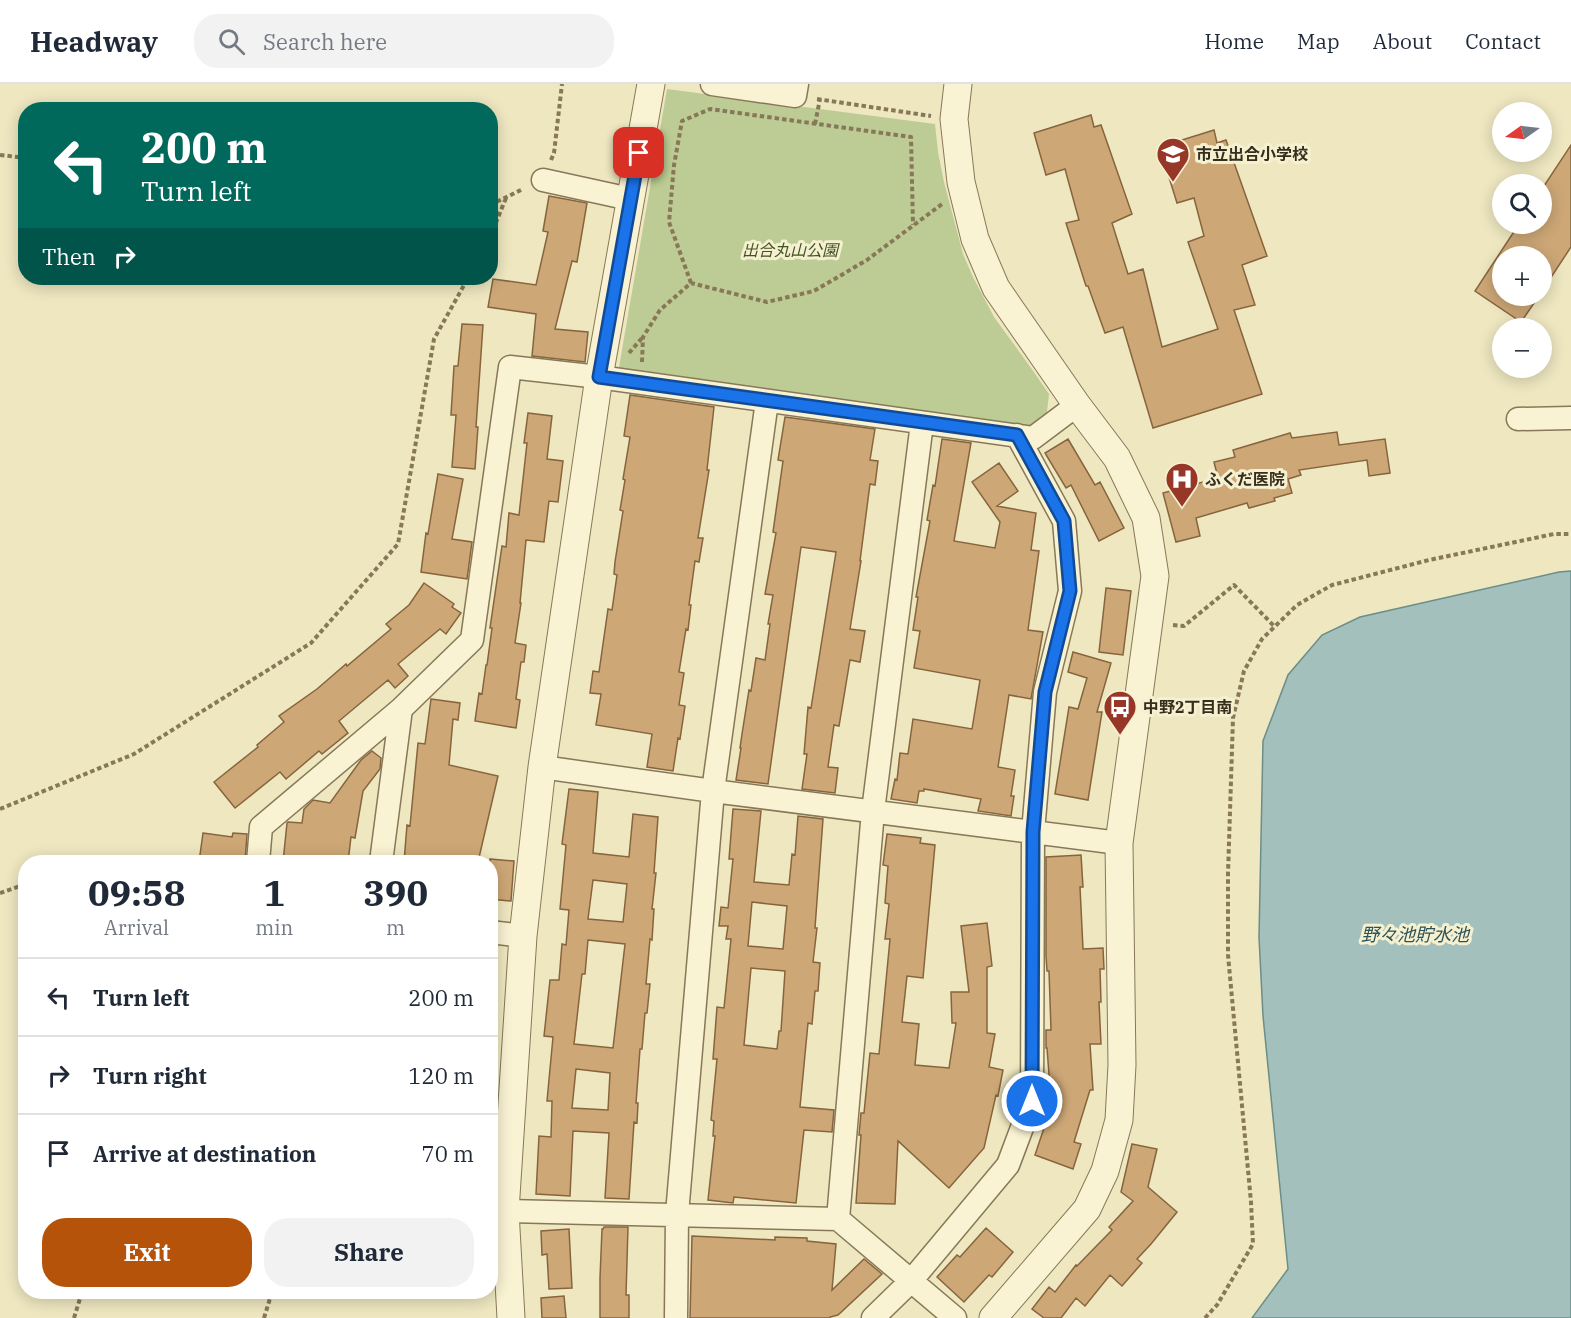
<!DOCTYPE html>
<meta charset="utf-8">
<style>
:root{--surface:#fff;--page:#f2f2f3;--text:#1f2937;--muted:#747a83;--line:#e0e1e3;--accent:#b45309}
body{margin:0;font-family:"IBM Plex Serif","Noto Sans JP",serif;background:var(--page);color:var(--text);height:100vh;display:flex;flex-direction:column;font-size:22px;white-space:nowrap}
*{box-sizing:border-box;margin:0}
p{font-size:20px;color:var(--muted)}
.icon{flex:none;width:33px;height:33px;fill:none;stroke:currentColor;stroke-width:2;stroke-linecap:round;stroke-linejoin:round}
.map{position:relative;flex:1;overflow:hidden}
.sheet{position:absolute;left:18px;top:771px;width:480px;height:444px;display:flex;flex-direction:column;background:var(--surface);border-radius:24px;box-shadow:0 3px 15px #0003}
.sheet>*{flex:none}
.top-card{position:absolute;left:18px;top:18px;width:480px;height:183px;border-radius:24px;box-shadow:0 3px 15px #0003;background:#00695c;color:#fff;overflow:hidden}
.needle{width:39px;rotate:256deg}
.tools{position:absolute;left:1492px;top:18px;display:grid;gap:12px}
.tools a{display:grid;place-items:center;width:60px;height:60px;border-radius:50%;background:var(--surface);box-shadow:0 3px 15px #0003;font-size:30px}
.pin{position:absolute;display:grid;place-items:center;width:51px;height:51px;color:#fff;margin:-26px;border-radius:12px;box-shadow:0 3px 9px #0006}
.me{position:absolute;width:66px;margin:-33px;rotate:0deg;stroke-linejoin:round;filter:drop-shadow(0 0 4px #0008)}
.turn{display:flex;align-items:center;gap:21px;height:126px;padding:0 24px;font-size:27px}
.turn .icon{width:78px;height:78px;stroke-width:2.5}
.turn b{display:block;font-size:42px;line-height:51px}
.then{display:flex;align-items:center;height:57px;padding:0 24px;background:#0003;gap:12px;font-size:22px}
.eta{display:flex;justify-content:space-evenly;align-items:center;height:102px;text-align:center}
.eta b{font-size:36px;font-weight:700;line-height:42px}
.action{display:flex;gap:12px;margin-top:auto;padding:12px 24px}
.action a{flex:1;height:69px;border-radius:24px;background:var(--accent);color:#fff;font-size:24px;font-weight:700;line-height:69px;text-align:center}
.action a+a{background:var(--page);color:var(--text)}
ul{padding:0;list-style:none}
li{display:flex;align-items:center;gap:18px;height:78px;padding:0 24px;border-top:2px solid var(--line)}
li div{flex:1}
li b{display:block;font-size:22px}
li em{font-style:normal}
header{display:flex;align-items:center;gap:36px;box-sizing:border-box;height:84px;padding:0 30px;background:var(--surface);border-bottom:2px solid var(--line)}
header strong{font-size:28px}
nav{display:flex;gap:33px;margin-inline-start:auto;font-size:21px}
.search{width:420px;height:54px;background:var(--page);display:flex;align-items:center;gap:15px;box-sizing:border-box;padding:0 21px;border-radius:24px;color:var(--muted);font-size:22px}
.map>svg:first-child{display:block}
</style>
<header>
<strong>Headway</strong>
<div class="search"><svg class="icon" aria-label="search" viewBox="0 0 24 24"><circle cx="10" cy="10" r="6"/><path d="M15 15l6 6"/></svg>Search here</div>
<nav><a>Home</a><a>Map</a><a>About</a><a>Contact</a></nav>
</header>
<div class="map">
<svg width="1571" height="1234" viewBox="0 0 1571 1234">
<rect width="100%" height="100%" fill="#eee7c0"/>
<path fill="#bdcc94" d="M667,5L935,40L938,68L944,98L963,170L973,193L994,233L1031,284L1049,310L1047,328L1031,342L618,289Z"/>
<path fill="#a3c0bc" stroke="#6a8e8a" stroke-width="1.5" d="M1571,487V1234H1252L1288,1185L1263,932L1259,853L1263,657L1288,591L1322,551L1360,533L1559,488Z"/>
<path fill="#cda776" stroke="#86653e" stroke-width="1.5" fill-rule="evenodd" d="M1091,31L1094,43L1101,41L1132,130L1112,139L1128,190L1143,185L1162,263L1218,245L1188,158L1204,152L1194,114L1177,119L1163,74L1186,68L1182,56L1214,46L1217,59L1226,56L1267,172L1242,181L1255,221L1234,226L1262,310L1153,344L1123,243L1105,249L1088,202H1086L1066,139L1079,136L1065,85L1046,91L1034,49Z
M1571,61V163L1542,207V172H1503V212H1539L1521,238L1475,207L1519,140H1542V105Z
M549,112L587,119L577,178L572,177L555,245L588,248L585,278L532,272L536,230L488,223L493,195L536,201L548,148L543,147Z
M462,240L483,241L476,343H478L475,385L452,383L456,331H451L454,282H458Z
M630,311L714,323L707,386H709L698,454H703L699,478L695,477L689,521H691L688,546L686,545L679,588L684,589L679,621L685,622L680,655L678,654L673,687L647,683L652,650L596,641L601,610L590,609L593,587L599,588L608,525L612,526L617,491L614,490L615,478L623,427L620,426L625,396L623,395L630,353L624,352Z
M528,329L552,332L547,375L563,377L558,418L549,417L544,458L526,456L520,519H521L515,559L526,561L524,578H521L516,615L520,616L516,644L475,637L479,609L482,610L486,581H487L492,544H490L502,462L506,463L509,429L519,431L527,359H524Z
M785,333L875,345L870,376L878,377L875,401L870,400L860,477H861L850,545L865,547L860,578L850,576L839,642L834,641L828,683L838,684L835,709L802,705L807,670H804L808,623L811,624L836,468L801,463L768,700L736,696L741,664H740L742,650L749,606L751,607L756,574L765,576L770,540H768L773,511L765,510L776,449L773,448L783,377L778,376Z
M1337,348L1339,361L1385,355L1390,389L1369,392L1367,376L1299,386L1301,391L1288,395L1292,409L1274,414L1275,417L1249,424L1247,419L1196,434L1200,452L1176,458L1163,409L1218,394L1214,378L1235,373L1233,366L1290,349L1292,354Z
M942,355L971,359L954,457L995,464L1000,438L972,398L999,379L1018,407L997,422L1036,429L1031,466L1039,467L1028,546L1043,548L1031,615L1009,611L998,683L1015,686L1011,712H1014L1011,732L978,727L981,715L924,705V707H919L917,719L891,715L895,695L897,696L900,669L908,670L913,635L972,645L980,596L914,584L920,547L913,546L918,513H916L930,437L927,436L933,401L935,402Z
M1068,355L1095,401L1100,398L1124,444L1099,457L1071,401L1066,404L1045,369Z
M438,390L463,395L452,455L472,458L467,495L421,488L426,449L428,450Z
M424,499L454,520L452,523L461,529L446,550L440,545L398,580L408,592L395,604L388,596L339,637L348,649L322,670L319,667L286,695L280,688L235,724L214,698L258,663L257,661L284,638L279,632L317,605L346,580L347,582L391,545L386,540L409,521Z
M1106,504L1131,507L1123,571L1099,568Z
M1073,568L1111,579L1097,628H1102L1088,716L1055,710L1069,623L1078,625L1087,594L1068,588Z
M431,615L460,619L458,636L453,635L449,681L498,692L478,778H404L407,741L410,742L418,659L425,660Z
M372,667L381,674L380,685L363,707L355,754L351,753L348,778H283L287,739L288,738L302,739L304,725L313,716L330,719L361,676Z
M569,705L598,708L593,769L629,773L633,730L658,733L654,789H656L652,825H654L652,856L650,855L646,900H650L647,929H645L642,965H640L636,1019H638L637,1039L634,1038L629,1115L605,1114L609,1049L573,1047L570,1112L536,1110L539,1052L551,1053L552,1017H547L553,953L544,952L550,896H559L562,860L566,861L569,826L560,825L566,761L562,760ZM593,796L627,800L623,838L588,835ZM588,856L625,860L613,964L574,960L582,890H585ZM576,985L610,989L608,1026L572,1024Z
M733,725L761,727L754,798L789,801L792,770L795,771L798,732L823,735L815,844H817L813,878L820,879L818,907H815L812,940L808,939L800,1023L834,1026L832,1048L804,1046L796,1119L734,1113L733,1119L708,1116L715,1052H713L714,1037L711,1036L717,975H713L717,923L724,924L731,855H726L728,842H719L721,823L728,824L733,775H729ZM752,818L787,822L783,865L748,862ZM751,884L785,887L781,947H779L777,965L744,961Z
M203,749L232,753L233,749L247,750L245,778H199Z
M887,750L921,754L920,759L935,761L923,894L907,892L902,938L919,940L915,981L949,984L956,939H952L951,908H969L961,842L987,839L992,882L987,883V949L995,950L989,983L1003,986L998,1012L996,1011L984,1064L949,1104L898,1057L895,1120L856,1119L861,1051H859L861,1029H864L870,969L879,970L890,855H885L889,820L885,819L888,782L883,781Z
M1081,771L1083,803H1080L1083,865L1103,864L1104,885H1100L1101,918H1099L1101,960H1090L1093,1006H1090L1074,1058L1081,1060L1073,1085L1035,1071L1045,1041H1044L1051,1017L1047,964H1046V946H1051L1049,887H1047L1046,872V773Z
M490,775L514,777L511,817L490,815Z
M1132,1060L1157,1065L1148,1103L1177,1128L1151,1160L1137,1175L1142,1179L1122,1202L1110,1191L1085,1222L1076,1214L1061,1234H1044L1032,1225L1049,1203L1055,1208L1076,1181L1077,1182L1112,1146L1109,1143L1133,1117L1121,1108Z
M604,1143H628L626,1211H629V1234H600V1194L602,1145H603Z
M986,1144L1013,1168L992,1193L989,1191L964,1218L937,1193L957,1171L960,1173Z
M569,1145L572,1204L549,1205L547,1170L542,1171L541,1147Z
M692,1152L775,1156V1153L807,1154V1157L836,1160L832,1206L864,1175L882,1190L838,1231L830,1233V1234H690Z
M564,1212L566,1234H542L541,1214Z"/>
<g fill="none" stroke-linecap="round" stroke-linejoin="round">
<g stroke="#877858" stroke-width="25">
<path id="minor" d="M712,0L795,12L797,0
M543,96L630,115
M1518,335L1571,334
M542,683L713,707L1119,759
M258,778L261,743L401,625L472,556L510,283L599,293L1033,354L1077,321
M381,778L401,625
M490,848L523,852
M505,1127L838,1135L955,1234
M838,1135L873,727L922,339
M676,1234L677,1130L713,707L767,317
M873,1234L911,1197L1008,1081L1032,1017L1033,748L1045,608L1070,507L1064,437L1017,351"/>
</g>
<g stroke="#877858" stroke-width="29">
<path id="tertiary" d="M958,0L954,35L961,98L975,155L996,204L1077,321L1117,374L1146,434L1155,492L1119,759L1122,981L1119,1036L1105,1087L1087,1125L993,1234
M511,1234L505,1127L523,852L542,683L599,293L651,0"/>
</g>
<path stroke="#877858" stroke-width="4" stroke-dasharray="4.5 3" stroke-linecap="butt" d="M817,15L931,32
M815,40L820,15
M0,71L26,74
M551,76L554,69L562,0
M490,121L523,105
M490,153L506,114
M691,199L669,138L674,81L682,37L710,25L911,53L913,141
M629,269L642,254
M642,278L643,253L660,226L691,199L767,218L814,207L867,176L942,120
M1173,541L1184,542L1234,501L1275,543
M0,725L134,670L311,559L398,460L434,255L468,194
M0,809L26,800
M74,1234L82,1208
M264,1234L272,1208
M1205,1234L1217,1221L1253,1160L1251,1118L1228,871V790L1233,634L1244,587L1262,555L1297,521L1332,501L1429,476L1554,450H1571"/>
<use href="#minor" stroke="#f9f3d3" stroke-width="22"/>
<use href="#tertiary" stroke="#f9f3d3" stroke-width="27"/>
</g>
<g fill="none" stroke-linecap="round" stroke-linejoin="round">
<g stroke="#114b97" stroke-width="15">
<path id="route" d="M639,69L599,293L1017,351L1064,437L1070,507L1045,608L1033,748L1032,1017"/>
</g>
<use href="#route" stroke="#1a73e8" stroke-width="10"/>
</g>
<defs>
<g id="school-pin" transform="scale(1.725)"><path d="M0 17L-7.5 6A9.5 9.5 0 1 1 7.5 6Z" fill="#973728" stroke="#f5f0d0"/><path d="M0-5L7-2L0 1L-7-2ZM-4 1L0 2.5L4 1V4Q0 6-4 4Z" fill="#fff"/></g>
<g id="hospital-pin" transform="scale(1.725)"><path d="M0 17L-7.5 6A9.5 9.5 0 1 1 7.5 6Z" fill="#973728" stroke="#f5f0d0"/><path d="M-5-5h3v3.5h4V-5h3V5h-3V1.5h-4V5h-3Z" fill="#fff"/></g>
<g id="bus-pin" transform="scale(1.725)"><path d="M0 17L-7.5 6A9.5 9.5 0 1 1 7.5 6Z" fill="#973728" stroke="#f5f0d0"/><path d="M-5-6H5V4H4V6H2V4H-2V6H-4V4H-5ZM-3.5-4V0h7V-4ZM-3.5 1.2v1.5H-2V1.2ZM2 1.2v1.5H3.5V1.2Z" fill="#fff"/></g>
</defs>
<g fill-rule="evenodd">
<use href="#school-pin" x="1173" y="70"/>
<use href="#hospital-pin" x="1182" y="395"/>
<use href="#bus-pin" x="1120" y="623"/>
</g>
<g text-anchor="middle" stroke-width="6" stroke-linejoin="round" paint-order="stroke">
<g font-size="16" font-weight="bold" fill="#372d1d" stroke="#f5f0d0" text-anchor="start">
<text x="1196" y="76">市立出合小学校</text>
<text x="1205" y="401">ふくだ医院</text>
<text x="1143" y="629">中野2丁目南</text>
</g>
<g font-size="16" font-style="italic" fill="#405323" stroke="#f5f0d0">
<text x="790" y="172">出合丸山公園</text>
</g>
<g font-size="18" font-style="italic" fill="#2c5357" stroke="#f5f0d0">
<text x="1415" y="857">野々池貯水池</text>
</g>
</g>
</svg>
<div class="tools">
<a><svg class="needle" viewBox="-14 -14 28 28"><path d="M0-13l5 13h-10z" fill="#e53935"/><path d="M0 13l5-13h-10z" fill="#747a83"/></svg></a>
<a><svg class="icon" aria-label="search" viewBox="0 0 24 24"><circle cx="10" cy="10" r="6"/><path d="M15 15l6 6"/></svg></a>
<a>+</a>
<a>−</a>
</div>
<div class="pin" style="left:639px;top:69px;background:#d93025"><svg class="icon" aria-label="arrive" viewBox="0 0 24 24"><path d="M6 21V4h12l-3 4 3 4H6"/></svg></div>
<svg class="me" style="left:1032px;top:1017px" viewBox="-20 -20 40 40"><circle r="17" fill="#1a73e8" stroke="#fff" stroke-width="3"/><path d="M0-11L8 9 0 5-8 9z" fill="#fff"/></svg>
<div class="top-card">
<div class="turn"><svg class="icon" aria-label="left" viewBox="0 0 24 24"><path d="M17 20v-9H6M10 6l-5 5 5 5"/></svg><div><b>200 m</b>Turn left</div></div>
<div class="then">Then<svg class="icon" aria-label="right" viewBox="0 0 24 24"><path d="M7 20v-9h11M14 6l5 5-5 5"/></svg></div>
</div>
<section class="sheet">
<div class="eta">
<div><b>09:58</b><p>Arrival</p></div>
<div><b>1</b><p>min</p></div>
<div><b>390</b><p>m</p></div>
</div>
<ul>
<li><svg class="icon" aria-label="left" viewBox="0 0 24 24"><path d="M17 20v-9H6M10 6l-5 5 5 5"/></svg><div><b>Turn left</b></div><em>200 m</em></li>
<li><svg class="icon" aria-label="right" viewBox="0 0 24 24"><path d="M7 20v-9h11M14 6l5 5-5 5"/></svg><div><b>Turn right</b></div><em>120 m</em></li>
<li><svg class="icon" aria-label="arrive" viewBox="0 0 24 24"><path d="M6 21V4h12l-3 4 3 4H6"/></svg><div><b>Arrive at destination</b></div><em>70 m</em></li>
</ul>
<div class="action"><a>Exit</a><a>Share</a></div>
</section>
</div>
